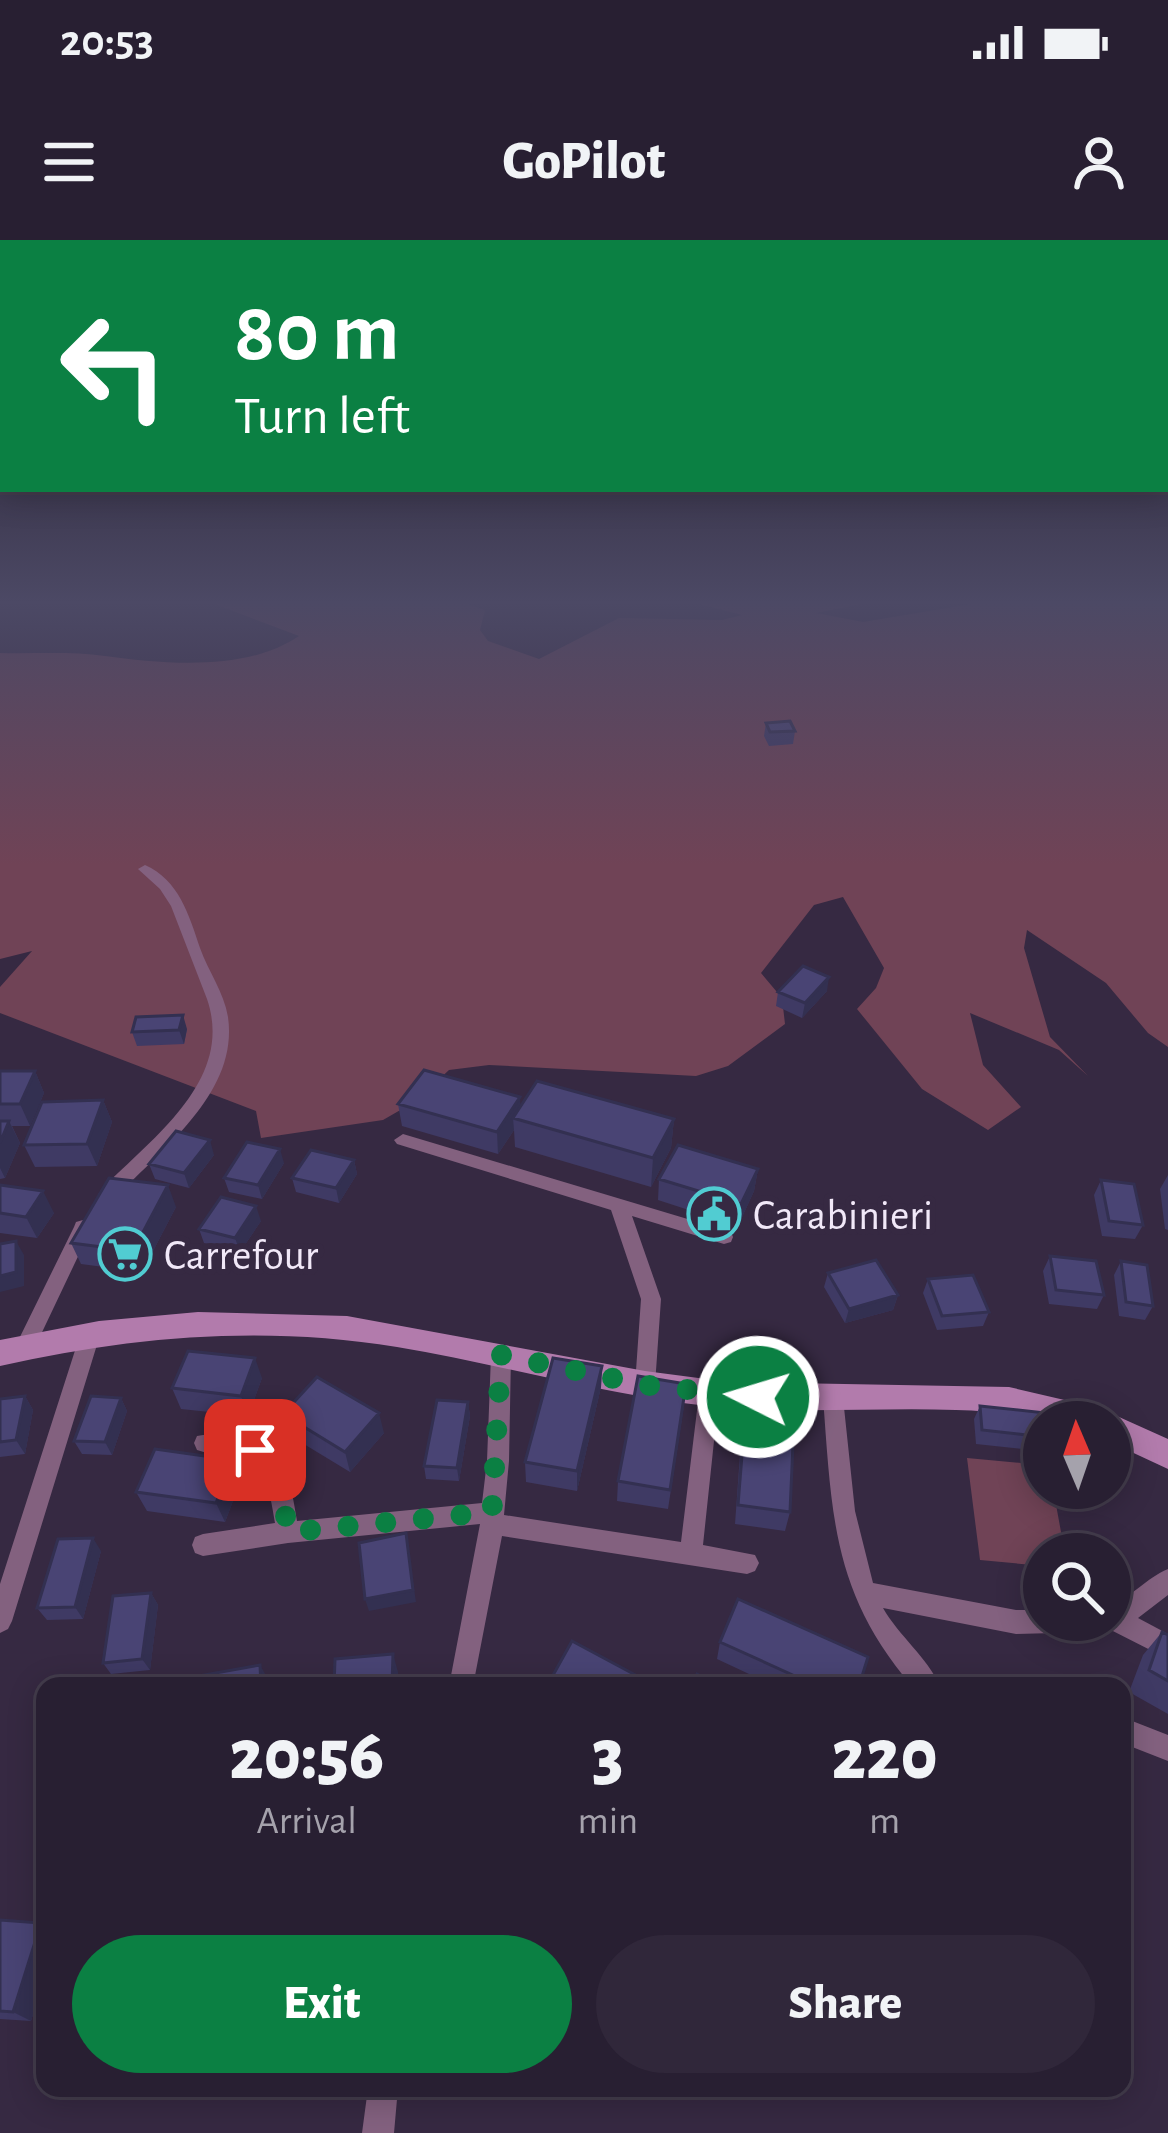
<!DOCTYPE html>
<style>
:root{--surface:#281f32;--page:#30273a;--text:#f1f3f6;--muted:#a5a2ac;--line:#443d4d;--accent:#0b8043}
body{margin:0;font-family:"Alegreya Sans",sans-serif;background:var(--page);color:var(--text);height:100vh;display:flex;flex-direction:column;font-size:45px;white-space:nowrap}
*{box-sizing:border-box;margin:0}
p{font-size:39px;color:var(--muted)}
.icon{flex:none;width:66px;height:66px;fill:none;stroke:currentColor;stroke-width:2;stroke-linecap:round;stroke-linejoin:round}
.map{position:relative;flex:1;overflow:hidden}
.panel{position:absolute;left:36px;top:1437px;width:1095px;height:420px;display:flex;flex-direction:column;background:var(--surface);border-radius:24px;box-shadow:0 6px 30px #0003,0 0 0 3px var(--line)}
.panel>*{flex:none}
.guide{position:absolute;left:0px;top:0px;width:1170px;height:252px;box-shadow:0 6px 30px #0003,0 0 0 3px var(--line);background:#0b8043;color:#fff;overflow:hidden}
.needle{width:78px;rotate:358deg}
.fabs{position:absolute;left:1023px;top:1161px;display:grid;gap:24px}
.fabs a{display:grid;place-items:center;width:108px;height:108px;border-radius:50%;background:var(--surface);box-shadow:0 6px 30px #0003,0 0 0 3px var(--line);font-size:60px}
.pin{position:absolute;display:grid;place-items:center;width:102px;height:102px;color:#fff;margin:-51px;border-radius:24px;box-shadow:0 6px 18px #0006}
.me{position:absolute;width:132px;margin:-66px;rotate:275deg;stroke-linejoin:round;filter:drop-shadow(0 0 9px #0008)}
.turn{display:flex;align-items:center;gap:42px;height:252px;padding:0 36px;font-size:54px}
.turn .icon{width:156px;height:156px;stroke-width:2.5}
.turn b{display:block;font-size:84px;line-height:102px}
.eta{display:flex;justify-content:space-evenly;align-items:center;height:204px;text-align:center}
.eta b{font-size:72px;font-weight:800;line-height:84px}
.primary-button{display:flex;gap:24px;margin-top:auto;padding:24px 36px}
.primary-button a{flex:1;height:138px;border-radius:72px;background:var(--accent);color:#fff;font-size:48px;font-weight:800;line-height:138px;text-align:center}
.primary-button a+a{background:var(--page);color:var(--text)}
.status{display:flex;justify-content:space-between;align-items:center;height:84px;padding:0 60px;background:var(--surface);direction:ltr}
.status svg{height:33px;fill:currentColor}
header{display:flex;justify-content:space-between;align-items:center;height:156px;padding:0 36px;background:var(--surface);font-size:54px;font-weight:800}
.map>svg:first-child{display:block}
</style>
<div class="status"><b>20:53</b><svg viewBox="0 0 49 12"><path d="M0 12V9h3v3zM5 12V6h3v6zM10 12V3h3v9zM15 12V0h3v12zM26 1h20v11H26zM47 4h2v5h-2z"/></svg></div>
<header><svg class="icon" aria-label="menu" viewBox="0 0 24 24"><path d="M4 6h16M4 12h16M4 18h16"/></svg>GoPilot<svg class="icon" aria-label="person" viewBox="0 0 24 24"><circle cx="12" cy="8" r="4"/><path d="M4 21q1-7 8-7t8 7"/></svg></header>
<div class="map">
<svg width="1168" height="1893" viewBox="0 0 1168 1893">
<rect width="100%" height="100%" fill="#362942"/>
<path fill="#704356" d="M204,360H456L485,370L480,390L488,401L539,419L619,378L722,380L742,375L684,360H882L816,373L863,382L995,360H1168V807L1148,793L1106,743L1027,690L1024,708L1050,797L1088,836L1059,810L970,773L983,825L1021,867L988,890L922,849L857,769L876,748L884,728L843,657L814,665L761,733L782,758L785,784L728,826L696,836L489,825L449,830L416,861L383,880L261,898L256,871L0,773V747L32,711L0,719V413C34,414 71,411 105,416C165,424 246,432 299,396Z
M967,1218L1044,1225V1248H1053L1065,1314H1044V1326L980,1320Z"/>
<g fill="none" stroke-linecap="round" stroke-linejoin="round">
<path fill="#83617f" fill-rule="evenodd" d="M145,625C179,640 189,675 200,708C208,731 224,752 228,777C239,854 160,910 113,960L107,962L98,955L101,950C151,898 235,841 207,759L171,666L160,649L138,629Z
M403,894L731,992L733,997L731,1002L724,1004L632,976L661,1059L655,1145L652,1151L645,1154L638,1151L635,1145L641,1059L611,970L397,904L394,900Z
M83,980L90,982L92,987L35,1107L32,1113L25,1115L18,1113L15,1107L74,987L76,982Z
M90,1087L97,1089L100,1095L12,1381L8,1389L0,1393V1344L80,1095L83,1089Z
M501,1107L508,1109L511,1115L509,1221L504,1275L681,1302L699,1154L702,1148L709,1145L716,1148L719,1154L703,1305L755,1315L759,1323L755,1331L747,1334L502,1296L473,1446H449L480,1284L288,1303L203,1316L195,1313L192,1305L195,1297L203,1294L275,1283C263,1208 259,1229 197,1210L194,1203L197,1196C211,1193 224,1196 237,1199C285,1209 290,1237 297,1281L482,1263L487,1221L491,1115L494,1109Z
M833,1149L840,1152L843,1158L855,1271L873,1343L1016,1370H1044V1380H1110V1365C1134,1356 1146,1338 1168,1329V1355L1138,1378L1168,1394V1419L1103,1386L1093,1392L1016,1394L883,1368C899,1396 927,1417 940,1446H912C832,1353 832,1274 823,1158L826,1152Z
M1122,1477L1168,1495V1521L1122,1503Z
M368,1848H398L394,1893H362Z"/>
<path fill="#b27bac" fill-rule="evenodd" d="M198,1072L347,1076L645,1131L729,1142L1009,1147L1099,1168L1168,1199V1229L1110,1202V1182C1058,1182 1008,1171 956,1170C865,1167 774,1176 683,1163C587,1150 493,1123 397,1107C264,1085 132,1096 0,1126V1100L99,1081Z"/>
</g>
<path fill="#3f3a64" d="M766,483L795,491L793,504L769,506L764,496Z
M827,751L802,778L776,766L778,752Z
M187,789L184,804L137,806L132,792Z
M0,831H35L44,853L30,886H12L20,903L5,938L0,939Z
M103,860L112,882L97,926L35,927L24,905Z
M398,864L521,867L674,879L671,908L651,947L515,907L514,890L498,914L402,886Z
M214,915L189,948L155,939L149,924Z
M354,920L357,934L339,963L296,952L292,938Z
M284,923L262,959L229,952L224,938Z
M758,929L754,951L738,986L658,960L659,939Z
M1168,935V990L1165,989L1160,949Z
M1101,940L1143,985L1135,999L1102,996L1094,955Z
M0,945L54,973L37,998L0,993Z
M176,967L142,1032L81,1024L71,1003Z
M261,981L240,1012L204,1003L199,989Z
M1050,1016L1104,1055L1097,1069L1049,1064L1043,1031Z
M1121,1021L1153,1066L1145,1080L1119,1076L1114,1035Z
M828,1033L898,1055L893,1070L845,1083L824,1047Z
M928,1039L989,1072L983,1086L937,1090L923,1053Z
M602,1126L601,1147L577,1251L526,1242L525,1222Z
M262,1138L248,1176L181,1169L172,1148Z
M747,1153L790,1272L785,1291L735,1284L743,1173Z
M25,1156L33,1170L25,1214L0,1217V1159Z
M121,1158L127,1171L112,1215L82,1214L74,1201Z
M468,1162L470,1176L459,1241L426,1239L424,1226Z
M684,1165L668,1269L617,1261L618,1241Z
M980,1166L1044,1182V1208L1042,1211L976,1204L974,1179Z
M283,1174L384,1193L350,1232L289,1195Z
M241,1240L225,1282L147,1271L136,1252Z
M101,1311L83,1379L47,1380L37,1368Z
M151,1353L158,1365L150,1430L111,1434L103,1423Z
M1162,1392L1168,1395V1474L1129,1452L1143,1415Z
M720,1402L859,1446H775L717,1419Z
M0,1680L41,1683L45,1685V1735L31,1781L0,1779Z"/>
<path fill="#333051" d="M829,737L827,751L802,778L805,763Z
M183,775L187,789L184,804L179,790Z
M35,831L44,853L30,886L20,864Z
M520,857L521,878H513L514,890L498,914L497,892Z
M103,860L112,882L97,926L87,904Z
M674,879L671,908L651,947L653,918Z
M9,881L20,903L5,938L0,928V903Z
M210,900L214,915L189,948L184,933Z
M280,909L284,923L262,959L258,945Z
M354,920L357,934L339,963L336,948Z
M758,929L754,951L738,986L741,964Z
M168,945L176,967L142,1032L133,1011Z
M43,951L54,973L37,998L26,977Z
M256,966L261,981L240,1012L235,998Z
M16,1001L24,1015V1046L0,1052V1036Z
M898,1055L893,1070L845,1083L849,1069Z
M255,1118L262,1138L248,1176L241,1156Z
M602,1126L601,1147L577,1251V1231Z
M25,1156L33,1170L25,1214L16,1200Z
M121,1158L127,1171L112,1215L105,1202Z
M468,1162L470,1176L459,1241L457,1228Z
M379,1173L384,1193L350,1232L345,1212Z
M233,1220L241,1240L225,1282L216,1263Z
M406,1293L416,1362L369,1371L365,1359Z
M93,1298L101,1311L83,1379L75,1367Z
M151,1353L158,1365L150,1430L142,1419Z
M393,1414L398,1432V1446H392Z
M260,1425L269,1441V1446H261Z
M41,1683L45,1685V1735L31,1781L13,1772Z"/>
<path fill="#494474" stroke="#333051" stroke-width="3" d="M790,481L795,491L770,492L766,483Z
M803,726L829,737L805,763L778,752Z
M183,775L179,790L132,792L136,777Z
M424,830L520,857L497,892L398,864Z
M0,831H35L20,864H0Z
M537,841L674,879L653,918L513,878Z
M103,860L87,904L24,905L42,862Z
M0,881H9L0,903Z
M176,891L210,900L184,933L149,924Z
M247,902L280,909L258,945L224,938Z
M678,905L758,929L741,964L659,939Z
M311,910L354,920L336,948L292,938Z
M109,938L168,945L133,1011L71,1003Z
M1101,940L1134,944L1143,985L1109,981Z
M0,945L43,951L26,977L0,973Z
M221,957L256,966L235,998L199,989Z
M16,1001V1032L0,1036V1004Z
M1050,1016L1096,1021L1104,1055L1056,1050Z
M876,1020L898,1055L849,1069L828,1033Z
M1121,1021L1147,1025L1153,1066L1126,1062Z
M973,1035L989,1072L942,1076L928,1039Z
M188,1111L255,1118L241,1156L172,1148Z
M553,1118L602,1126L577,1231L525,1222Z
M638,1136L686,1144L670,1250L618,1241Z
M317,1137L379,1173L345,1212L283,1174Z
M747,1153L795,1159L790,1272L738,1265Z
M25,1156L16,1200L0,1202V1159Z
M91,1156L121,1158L105,1202L74,1201Z
M437,1160L468,1162L457,1228L424,1226Z
M980,1166L1046,1173L1047,1182H1044V1197L982,1190Z
M155,1209L233,1220L216,1263L136,1252Z
M406,1293L413,1350L365,1359L359,1303Z
M93,1298L75,1367L37,1368L58,1299Z
M151,1353L142,1419L103,1423L113,1356Z
M738,1359L868,1417L859,1446H817L720,1402Z
M1162,1392L1168,1395V1441L1149,1430Z
M572,1401L656,1446H547Z
M393,1414L392,1446H334L335,1419Z
M260,1425L261,1446H182V1439Z
M697,1434L720,1446H692Z
M0,1680L41,1683L13,1772L0,1771Z"/>
<linearGradient id="sky" x2="0" y2="1"><stop stop-color="#1e1724"/><stop offset="0.58" stop-color="#4c4965"/><stop offset="1" stop-color="#4c4965" stop-opacity="0"/></linearGradient>
<rect width="1168" height="625" fill="url(#sky)"/>
<g fill="none" stroke-linecap="round" stroke-linejoin="round">
<path stroke="#0b8043" stroke-width="21" stroke-dasharray="0 37.8" d="M255,1210L276,1232L289,1292L492,1272L501,1115L645,1145L758,1157"/>
</g>
<defs>
<g id="civic-ring" transform="scale(2.7)"><circle r="9.5" fill="#362942" stroke="#51ccd2" stroke-width="1.5"/><path d="M-.6-6.5H3V-4.5H.6V-3L4-1V1h2V6H-6V1h2V-1L-.6-3ZM-1.2 2.5V6h2.4V2.5Z" fill="#51ccd2"/></g>
<g id="supermarket-ring" transform="scale(2.7)"><circle r="9.5" fill="#362942" stroke="#51ccd2" stroke-width="1.5"/><path d="M-6-5.5h2.5l.6 2H6L4.5 2H-2.5L-4.4-4H-6ZM-1.5 3.2a1.3 1.3 0 1 0 .1 0ZM3 3.2a1.3 1.3 0 1 0 .1 0Z" fill="#51ccd2"/></g>
</defs>
<g fill-rule="evenodd">
<use href="#civic-ring" x="714" y="974"/>
<use href="#supermarket-ring" x="125" y="1014"/>
</g>
<g text-anchor="middle" stroke-width="12" stroke-linejoin="round" paint-order="stroke">
<g font-size="42" fill="#f1e8f8" stroke="#362942" text-anchor="start">
<text x="753" y="989">Carabinieri</text>
<text x="164" y="1029">Carrefour</text>
</g>
</g>
</svg>
<div class="fabs">
<a><svg class="needle" viewBox="-14 -14 28 28"><path d="M0-13l5 13h-10z" fill="#e53935"/><path d="M0 13l5-13h-10z" fill="#a5a2ac"/></svg></a>
<a><svg class="icon" aria-label="search" viewBox="0 0 24 24"><circle cx="10" cy="10" r="6"/><path d="M15 15l6 6"/></svg></a>
</div>
<div class="pin" style="left:255px;top:1210px;background:#d93025"><svg class="icon" aria-label="arrive" viewBox="0 0 24 24"><path d="M6 21V4h12l-3 4 3 4H6"/></svg></div>
<svg class="me" style="left:758px;top:1157px" viewBox="-20 -20 40 40"><circle r="17" fill="#0b8043" stroke="#fff" stroke-width="3"/><path d="M0-11L8 9 0 5-8 9z" fill="#fff"/></svg>
<div class="guide">
<div class="turn"><svg class="icon" aria-label="left" viewBox="0 0 24 24"><path d="M17 20v-9H6M10 6l-5 5 5 5"/></svg><div><b>80 m</b>Turn left</div></div>
</div>
<section class="panel">
<div class="eta">
<div><b>20:56</b><p>Arrival</p></div>
<div><b>3</b><p>min</p></div>
<div><b>220</b><p>m</p></div>
</div>
<div class="primary-button"><a>Exit</a><a>Share</a></div>
</section>
</div>
